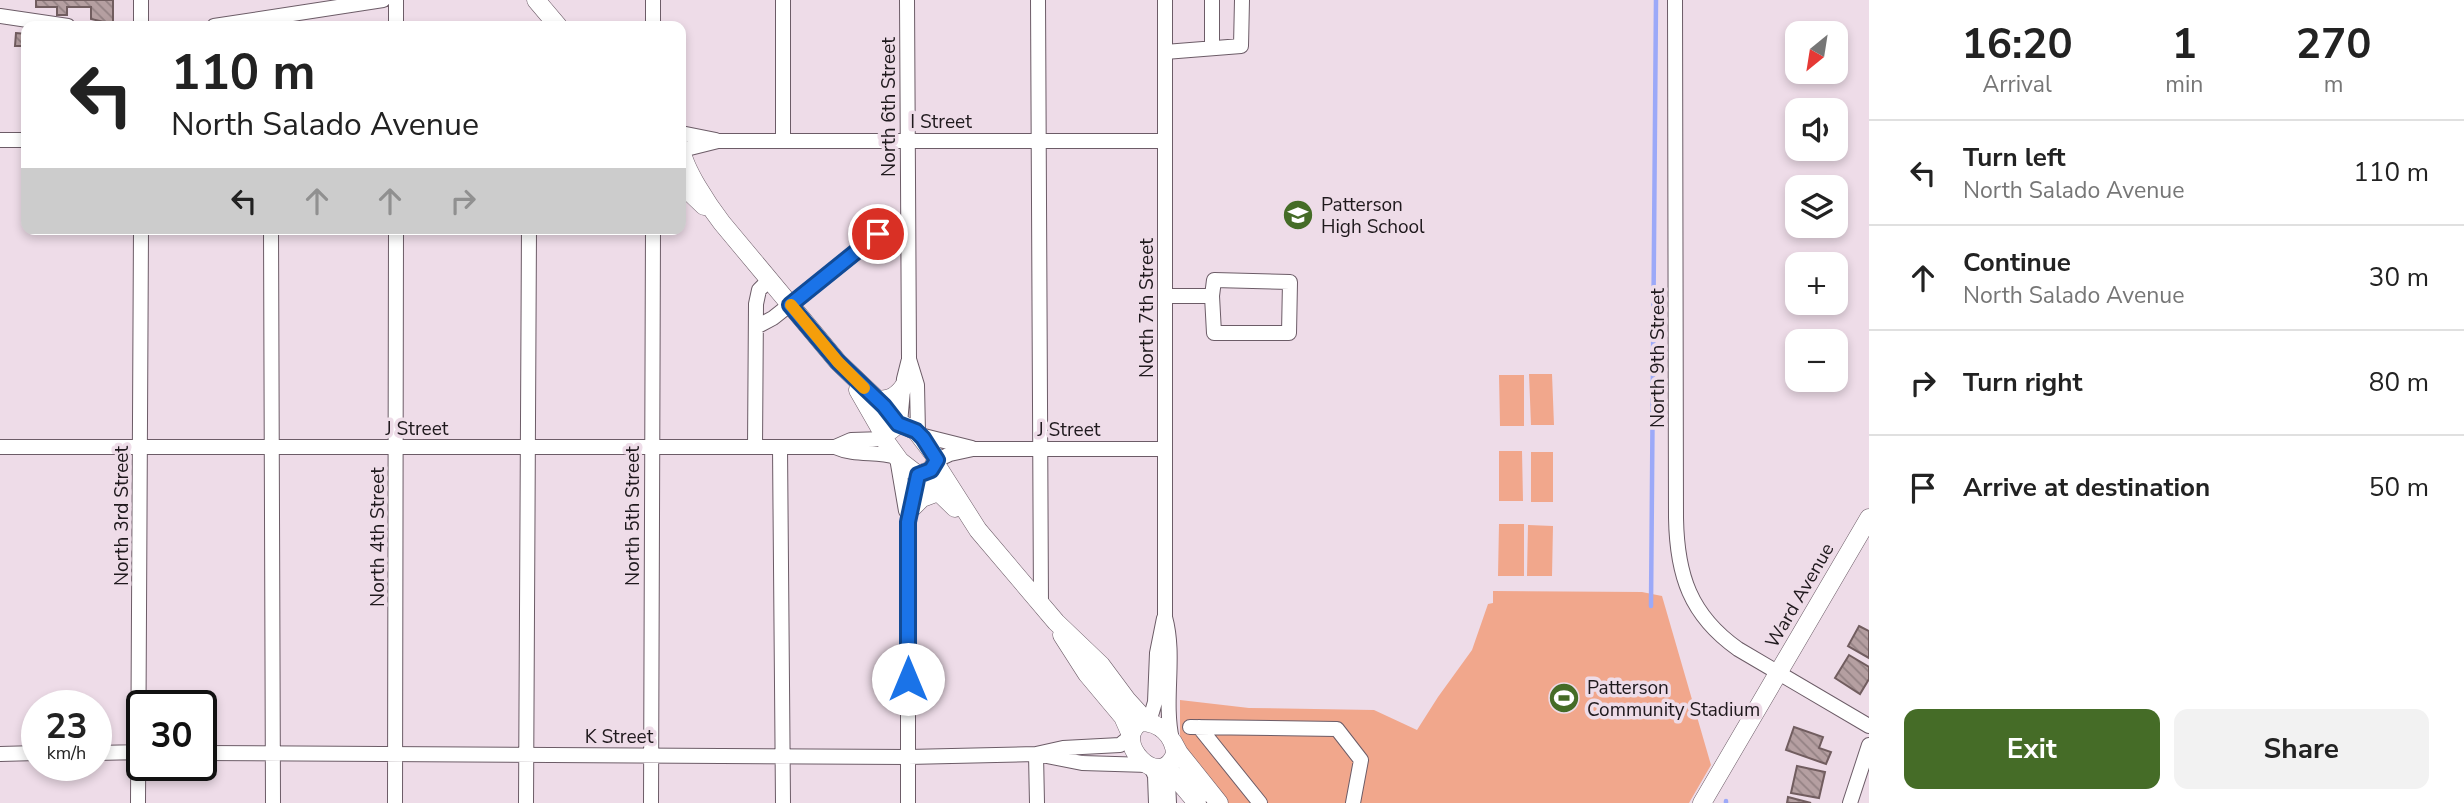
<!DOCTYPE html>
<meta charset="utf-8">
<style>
:root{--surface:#fff;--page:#f2f2f2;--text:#222;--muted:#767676;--line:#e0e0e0;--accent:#456c27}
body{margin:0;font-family:"Nunito Sans",sans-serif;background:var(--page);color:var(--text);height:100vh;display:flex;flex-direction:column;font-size:26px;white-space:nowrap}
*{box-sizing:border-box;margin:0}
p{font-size:23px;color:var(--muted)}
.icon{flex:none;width:38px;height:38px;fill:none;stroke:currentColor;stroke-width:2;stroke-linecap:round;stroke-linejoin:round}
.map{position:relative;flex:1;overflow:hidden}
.panel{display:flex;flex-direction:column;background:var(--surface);width:595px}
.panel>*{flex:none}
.guide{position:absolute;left:21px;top:21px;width:665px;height:214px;border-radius:14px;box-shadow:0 4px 10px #0003;background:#fff;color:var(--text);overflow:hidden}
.needle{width:46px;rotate:210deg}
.fabs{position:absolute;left:1785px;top:21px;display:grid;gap:14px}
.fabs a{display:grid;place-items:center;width:63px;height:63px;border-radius:14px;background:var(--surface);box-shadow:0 4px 10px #0003;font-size:35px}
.speed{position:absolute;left:21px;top:690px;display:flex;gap:14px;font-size:35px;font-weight:700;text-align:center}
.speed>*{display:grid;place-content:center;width:91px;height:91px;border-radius:50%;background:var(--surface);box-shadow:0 4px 10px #0003;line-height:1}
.speed small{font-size:18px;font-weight:400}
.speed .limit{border:4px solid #111;border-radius:10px;background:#fff;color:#111}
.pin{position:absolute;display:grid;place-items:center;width:60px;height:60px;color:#fff;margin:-30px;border:4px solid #fff;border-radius:50%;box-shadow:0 2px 7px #0007}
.me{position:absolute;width:77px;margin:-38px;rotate:0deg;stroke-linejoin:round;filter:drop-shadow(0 0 5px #0008)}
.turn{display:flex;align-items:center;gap:24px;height:147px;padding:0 35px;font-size:32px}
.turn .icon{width:91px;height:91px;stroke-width:2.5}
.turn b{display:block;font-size:49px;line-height:60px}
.lanes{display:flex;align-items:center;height:66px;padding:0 35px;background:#0003;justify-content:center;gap:35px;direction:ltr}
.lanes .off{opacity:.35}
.eta{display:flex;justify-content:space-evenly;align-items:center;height:119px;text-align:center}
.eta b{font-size:42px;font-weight:700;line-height:49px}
.primary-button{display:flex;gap:14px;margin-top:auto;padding:14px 35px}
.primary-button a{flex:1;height:80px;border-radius:14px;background:var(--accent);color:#fff;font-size:28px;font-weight:700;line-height:80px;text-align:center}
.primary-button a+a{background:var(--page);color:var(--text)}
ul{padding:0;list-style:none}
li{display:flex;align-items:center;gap:21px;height:105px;padding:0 35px;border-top:2px solid var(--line)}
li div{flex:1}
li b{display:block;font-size:26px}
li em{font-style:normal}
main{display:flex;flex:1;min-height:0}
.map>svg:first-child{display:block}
</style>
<main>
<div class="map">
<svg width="1869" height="803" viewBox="0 0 1869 803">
<defs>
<pattern id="building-back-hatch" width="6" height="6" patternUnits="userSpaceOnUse" patternTransform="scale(1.75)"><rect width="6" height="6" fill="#b59fa1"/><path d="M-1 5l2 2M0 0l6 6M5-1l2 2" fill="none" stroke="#938183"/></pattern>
</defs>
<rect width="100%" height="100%" fill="#eedce8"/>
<path fill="#f1a78c" d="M1529,374H1552L1554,425H1531Z
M1499,375H1524V426H1500Z
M1499,451H1522L1523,501H1499Z
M1531,452H1553V502H1531Z
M1499,524H1524V576H1498Z
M1528,525L1553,526L1552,576H1527Z
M1493,591L1642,592L1662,596L1711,765L1689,803H1225L1180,739V700L1249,708L1374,710L1417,730L1438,697L1472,650L1488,604L1493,603Z"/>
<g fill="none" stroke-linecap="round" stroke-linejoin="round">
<path stroke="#9ca9f8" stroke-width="4.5" d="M1651,606L1656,0
M1726,801V803"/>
</g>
<path fill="url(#building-back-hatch)" stroke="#715d5f" stroke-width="2" d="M36,0H113V24L91,19V7H67V15H57V7H36Z
M16,33L26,34V46H15Z
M1859,626L1869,631V658L1848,646Z
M1849,655L1869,667V679L1860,694L1835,678Z
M1794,727L1823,737L1819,748L1831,752L1826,764L1786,750Z
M1797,766L1825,772L1819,798L1791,793Z
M1788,797L1811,803H1787Z"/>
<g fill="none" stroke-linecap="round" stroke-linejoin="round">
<g stroke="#6c5c67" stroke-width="16">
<path id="minor" d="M141,0V26
M653,0V26
M1038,0L1041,605
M1165,0V617C1176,657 1163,699 1172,740
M1675,0L1676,518C1677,575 1690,615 1738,649L1869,726
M0,16L68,26
M214,26L383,0
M396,26V0
M1212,48V0
M1165,52L1241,46L1242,0
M681,133L716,140
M0,140H26
M783,140V0
M682,150L718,141H1164
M271,229L273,803
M1166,296H1212L1214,333H1289L1290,282L1214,280L1212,296
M756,327L773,318L878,235
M909,359L917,385L918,433
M900,423L904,379L909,359L907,0
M920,435L972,448
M0,447H835C855,456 876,451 896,457
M755,447L756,304L759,290L769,280
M780,447L783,803
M835,447L851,440L884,439
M897,458L906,511
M937,460L950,454L973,449H1164
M1149,722L1155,702L1157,653L1164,618
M1190,727L1337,729L1361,760L1353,803
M1199,727L1260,803
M96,753L142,752
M201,753L908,757L1036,754L1063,748L1120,745L1131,736
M0,754L37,753
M1036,754L1037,803
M1037,754L1082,763L1148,765
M1151,767L1155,776L1156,803
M1163,767L1168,782L1169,803
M138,803L141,229
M395,803L396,229
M526,803L529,229
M651,803L653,229
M908,803V522L918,475
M1850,803L1869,745"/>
</g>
<g stroke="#6c5c67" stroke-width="19">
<path id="major" d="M536,0L558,26
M681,148C684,169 708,205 722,223L838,362L884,406L898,424
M681,184L704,206
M858,390L885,437
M877,399C889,401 897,396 904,386
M900,423L916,431L935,456L937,460L931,470L918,475L900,461L884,439L887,433Z
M936,464L978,530L1056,622L1101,665L1127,700L1147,722
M921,475L955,508
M909,511L922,498L938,492
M1062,635L1087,674L1123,717L1131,735
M1141,722C1159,722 1174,735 1175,754C1160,793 1110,740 1141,722Z
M1173,742L1179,753L1219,803
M1166,766L1197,803
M1702,803L1869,518"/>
</g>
<use href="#minor" stroke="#fff" stroke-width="14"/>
<use href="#major" stroke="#fff" stroke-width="18"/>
</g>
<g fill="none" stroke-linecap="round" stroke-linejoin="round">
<g stroke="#114b97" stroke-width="18">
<path id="route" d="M878,234L790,305L838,362L884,406L898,424L916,431L923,438L937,460L931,470L918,475L908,522V679"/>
</g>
<use href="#route" stroke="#1a73e8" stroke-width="12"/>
<path stroke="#f59e0b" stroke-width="12" d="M791,305L838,362L864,388"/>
</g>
<defs>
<g id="school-disc" transform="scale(1.575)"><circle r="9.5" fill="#456c27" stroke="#eedce8"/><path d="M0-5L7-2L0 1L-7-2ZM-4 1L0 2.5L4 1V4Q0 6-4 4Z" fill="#fff"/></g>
<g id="stadium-disc" transform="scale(1.575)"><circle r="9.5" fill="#456c27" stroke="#eedce8"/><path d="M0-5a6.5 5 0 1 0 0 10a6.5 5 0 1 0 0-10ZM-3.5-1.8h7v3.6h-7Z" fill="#fff"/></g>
</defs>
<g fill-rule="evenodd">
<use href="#school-disc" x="1298" y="215"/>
<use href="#stadium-disc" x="1564" y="698"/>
</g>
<g text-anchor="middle" stroke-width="7" stroke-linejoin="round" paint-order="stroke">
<g font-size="19" fill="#1f191d" stroke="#eedce8">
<text transform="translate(888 107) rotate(-90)" y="7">North 6th Street</text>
<text x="941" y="128">I Street</text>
<text transform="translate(1146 308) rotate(-90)" y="7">North 7th Street</text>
<text transform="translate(1657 358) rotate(-90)" y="7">North 9th Street</text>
<text x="417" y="435">J Street</text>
<text x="1069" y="436">J Street</text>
<text transform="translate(121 516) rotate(-90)" y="7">North 3rd Street</text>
<text transform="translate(632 516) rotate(-90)" y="7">North 5th Street</text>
<text transform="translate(377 537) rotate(-90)" y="7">North 4th Street</text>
<text transform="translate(1799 595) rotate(-60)" y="7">Ward Avenue</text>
<text x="619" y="743">K Street</text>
</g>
<g font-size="19" fill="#1f191d" stroke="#eedce8" text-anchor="start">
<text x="1321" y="211">Patterson<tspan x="1321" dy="22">High School</tspan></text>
<text x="1587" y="694">Patterson<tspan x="1587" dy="22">Community Stadium</tspan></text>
</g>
</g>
</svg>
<div class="fabs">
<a><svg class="needle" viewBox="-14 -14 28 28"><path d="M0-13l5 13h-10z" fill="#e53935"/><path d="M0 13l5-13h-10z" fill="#767676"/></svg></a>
<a><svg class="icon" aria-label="sound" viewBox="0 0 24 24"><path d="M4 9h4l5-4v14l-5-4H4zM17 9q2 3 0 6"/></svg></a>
<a><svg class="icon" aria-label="layers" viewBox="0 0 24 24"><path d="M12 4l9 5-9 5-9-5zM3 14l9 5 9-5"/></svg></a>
<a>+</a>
<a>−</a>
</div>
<div class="speed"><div>23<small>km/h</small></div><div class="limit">30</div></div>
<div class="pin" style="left:878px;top:234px;background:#d93025"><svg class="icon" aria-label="arrive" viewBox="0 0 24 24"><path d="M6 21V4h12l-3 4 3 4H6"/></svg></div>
<svg class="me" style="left:908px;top:679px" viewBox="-20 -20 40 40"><circle r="19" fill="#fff"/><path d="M0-13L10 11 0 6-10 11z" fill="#1a73e8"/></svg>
<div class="guide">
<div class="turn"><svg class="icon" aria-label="left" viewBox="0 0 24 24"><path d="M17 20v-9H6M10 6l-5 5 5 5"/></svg><div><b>110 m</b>North Salado Avenue</div></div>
<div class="lanes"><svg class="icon" aria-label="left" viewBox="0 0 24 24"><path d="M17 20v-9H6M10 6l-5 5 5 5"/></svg><svg class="icon off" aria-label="ahead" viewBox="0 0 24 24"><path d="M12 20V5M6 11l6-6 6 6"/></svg><svg class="icon off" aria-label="ahead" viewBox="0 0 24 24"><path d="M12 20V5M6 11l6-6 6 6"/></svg><svg class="icon off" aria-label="right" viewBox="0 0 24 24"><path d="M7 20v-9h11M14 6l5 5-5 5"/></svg></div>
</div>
</div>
<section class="panel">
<div class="eta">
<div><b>16:20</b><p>Arrival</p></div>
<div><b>1</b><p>min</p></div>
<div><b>270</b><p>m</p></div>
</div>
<ul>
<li><svg class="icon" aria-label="left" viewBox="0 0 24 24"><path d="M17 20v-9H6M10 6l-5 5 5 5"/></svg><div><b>Turn left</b><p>North Salado Avenue</p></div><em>110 m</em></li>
<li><svg class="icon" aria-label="ahead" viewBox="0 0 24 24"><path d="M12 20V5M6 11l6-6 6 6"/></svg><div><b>Continue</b><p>North Salado Avenue</p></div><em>30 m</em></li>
<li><svg class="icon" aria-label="right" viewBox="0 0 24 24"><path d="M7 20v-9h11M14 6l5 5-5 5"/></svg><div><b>Turn right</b></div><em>80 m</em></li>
<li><svg class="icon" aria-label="arrive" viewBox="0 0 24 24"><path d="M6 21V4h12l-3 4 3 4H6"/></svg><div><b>Arrive at destination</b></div><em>50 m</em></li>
</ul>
<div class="primary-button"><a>Exit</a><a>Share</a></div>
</section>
</main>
